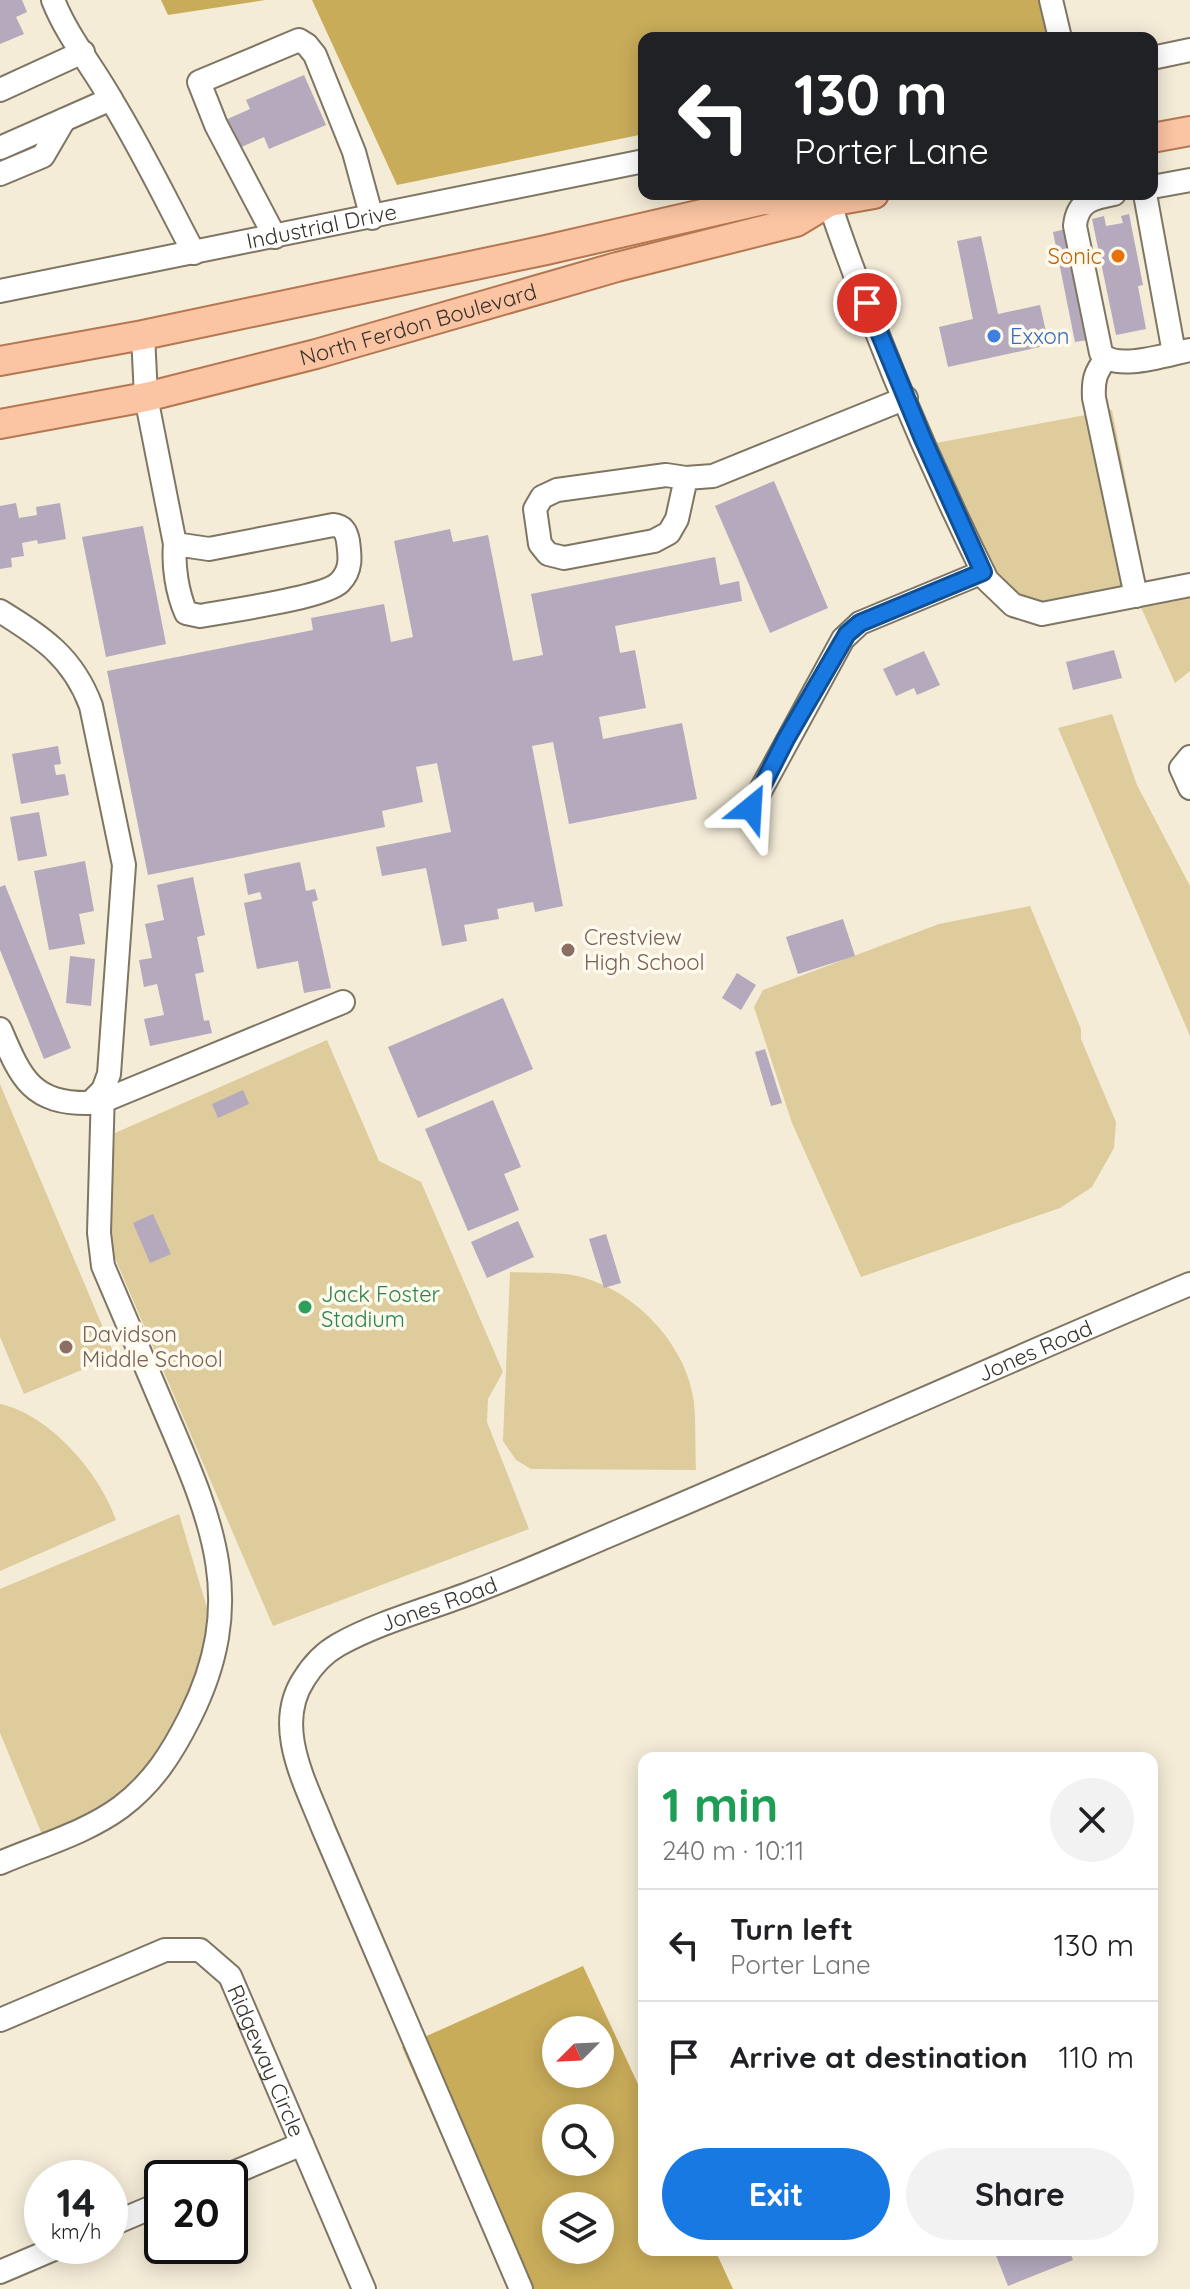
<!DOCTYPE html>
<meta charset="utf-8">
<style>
:root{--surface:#fff;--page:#f2f2f2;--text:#202124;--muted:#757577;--line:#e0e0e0;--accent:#1879e2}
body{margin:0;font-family:Quicksand,sans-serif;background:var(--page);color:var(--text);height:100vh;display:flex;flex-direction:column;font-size:30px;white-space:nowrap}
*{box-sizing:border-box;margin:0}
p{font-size:26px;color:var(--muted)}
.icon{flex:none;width:44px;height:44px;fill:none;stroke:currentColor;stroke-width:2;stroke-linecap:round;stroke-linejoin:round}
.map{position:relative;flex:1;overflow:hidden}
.panel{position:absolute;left:638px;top:1752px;width:520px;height:504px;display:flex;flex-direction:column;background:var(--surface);border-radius:16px;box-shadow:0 4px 20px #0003}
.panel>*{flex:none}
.banner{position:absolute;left:638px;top:32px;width:520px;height:168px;border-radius:16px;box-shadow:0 4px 20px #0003;background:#202124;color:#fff;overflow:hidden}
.needle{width:52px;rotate:246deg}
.tools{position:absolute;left:542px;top:2016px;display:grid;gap:16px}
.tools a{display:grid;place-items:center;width:72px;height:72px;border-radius:50%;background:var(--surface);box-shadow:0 4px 20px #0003;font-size:40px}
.speed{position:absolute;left:24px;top:2160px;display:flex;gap:16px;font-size:40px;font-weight:700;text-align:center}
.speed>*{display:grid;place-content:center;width:104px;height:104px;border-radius:50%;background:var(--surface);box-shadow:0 4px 20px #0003;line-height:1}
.speed small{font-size:20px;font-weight:400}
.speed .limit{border:4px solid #111;border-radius:12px;background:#fff;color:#111}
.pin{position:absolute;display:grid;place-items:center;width:68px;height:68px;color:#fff;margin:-34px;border:4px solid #fff;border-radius:50%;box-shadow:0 2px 8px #0007}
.me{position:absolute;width:88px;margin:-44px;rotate:27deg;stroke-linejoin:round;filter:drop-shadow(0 0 6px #0008)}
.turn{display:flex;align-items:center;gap:28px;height:168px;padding:0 24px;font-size:36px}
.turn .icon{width:104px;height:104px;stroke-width:2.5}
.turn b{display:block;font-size:56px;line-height:68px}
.round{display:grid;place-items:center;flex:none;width:84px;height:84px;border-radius:42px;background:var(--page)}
.headline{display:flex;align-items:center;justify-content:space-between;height:136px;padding:0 24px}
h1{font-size:48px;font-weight:700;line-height:60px;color:#1e9e55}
.action{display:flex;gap:16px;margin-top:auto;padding:16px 24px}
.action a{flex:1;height:92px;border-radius:48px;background:var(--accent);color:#fff;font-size:32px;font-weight:700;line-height:92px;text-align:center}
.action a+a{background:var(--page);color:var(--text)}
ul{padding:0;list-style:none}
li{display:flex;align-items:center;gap:24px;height:112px;padding:0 24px;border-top:2px solid var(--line)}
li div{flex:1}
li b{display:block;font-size:30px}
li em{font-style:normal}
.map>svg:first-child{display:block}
</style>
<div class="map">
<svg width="1190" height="2289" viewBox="0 0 1190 2289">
<rect width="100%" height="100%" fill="#f4ecd7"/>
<path fill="#decc9c" d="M1112,410L1146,584L1043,604L1020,597L996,574L936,443Z
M1190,594V671L1175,683L1140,605Z
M1112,714L1137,785L1190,886V1036L1058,728Z
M1030,906L1081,1029V1039L1116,1122L1114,1148L1092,1187L1060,1208L861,1277L792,1123L754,1007L763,990L939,924Z
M327,1040L379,1161L421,1182L503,1372L488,1399L487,1422L529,1529L273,1626L108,1242L115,1133Z
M0,1084L115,1356L24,1394L0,1337Z
M510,1272C528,1273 548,1272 566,1274C627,1282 686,1340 694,1402C696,1424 695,1448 696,1470L531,1469L516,1460L503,1441Z
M0,1404C49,1414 100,1473 116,1520L0,1571Z
M179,1514L210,1618L207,1669L146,1784L44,1839L0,1733V1589Z"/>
<path fill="#c9ac5a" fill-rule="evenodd" d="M161,0H265L168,15Z
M312,0H1040L1049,38H644V134L397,185Z
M583,1966L644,2097V2250H715L733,2289H509L402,2047ZM556,2030H600V2074H556ZM556,2118H600V2162H556ZM556,2206H600V2250H556Z"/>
<path fill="#b4a9bd" d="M0,0H22L27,12L16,17L24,34L0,44Z
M304,75L326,125L269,149L264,137L235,150L223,121L250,109L246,100Z
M1129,214L1143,285L1138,286L1146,329L1116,335L1092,219L1104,216L1106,226L1123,223L1121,216Z
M1066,229L1088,340L1075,342L1053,232Z
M981,236L998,314L1040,305L1049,345L948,367L939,327L973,319L957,241Z
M774,481L828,608L770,633L715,506Z
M16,503L19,518L37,515L36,507L60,503L66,539L38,544L37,540L22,543L24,556L11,558L12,567L0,569V506Z
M143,526L166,644L106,657L82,537Z
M450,529L453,542L488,535L513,661L543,655L531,594L715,557L720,585L739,581L742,601L615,626L620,653L635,650L646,708L599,717L603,739L682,723L697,799L569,824L553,742L532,746L563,906L535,912L533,902L497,909L499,919L464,925L467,941L442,946L426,868L382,876L376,847L451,832L437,763L416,767L423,802L382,811L385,827L148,875L107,671L313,630L311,618L384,604L391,642L413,637L394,541Z
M1114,650L1122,678L1073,690L1066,662Z
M924,651L940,685L917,695L914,688L896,696L883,669Z
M58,746L61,764L54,765L56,775L65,774L69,795L21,804L12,754Z
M39,812L47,856L18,861L10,817Z
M85,861L94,911L79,914L85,944L49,950L34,871Z
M300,862L306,891L315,889L318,900L312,902L331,988L304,993L298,961L257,969L244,903L262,899L260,892L248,895L244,874Z
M193,877L205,935L197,937L204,972L195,974L204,1021L209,1020L212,1033L150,1046L144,1019L164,1015L157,984L144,987L139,960L152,958L145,924L164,920L157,885Z
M5,885L71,1048L44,1059L0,950V887Z
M843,919L855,956L798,974L786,937Z
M70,956L95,959L91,1006L66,1003Z
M737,973L756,985L741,1010L722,998Z
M503,998L533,1069L418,1118L388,1047Z
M765,1049L782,1103L771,1106L755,1052Z
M243,1090L249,1104L218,1118L212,1104Z
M493,1100L521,1167L504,1174L519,1210L468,1231L425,1129Z
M153,1214L171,1254L150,1263L133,1223Z
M518,1221L534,1257L487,1278L471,1242Z
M606,1234L621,1283L604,1288L589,1239Z
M1001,2250H1069L1073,2260L1008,2286L995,2253Z"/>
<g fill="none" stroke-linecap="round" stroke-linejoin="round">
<g stroke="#7e7663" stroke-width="26">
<g id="minor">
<path d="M53,0C67,36 93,67 112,101C142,150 167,202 194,253"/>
<path d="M1051,0L1060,38"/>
<path d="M1152,58L1190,50"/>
<path d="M0,90L83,52"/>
<path d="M0,148L111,99"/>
<path d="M0,174L43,156L64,120"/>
<path d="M1152,187L1190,180"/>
<path d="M1114,194C1093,198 1077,201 1075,226L1101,353C1116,372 1168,354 1190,350"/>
<path d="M1145,194L1174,353"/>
<path d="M829,202C872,329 927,459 987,580L1013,605L1042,614L1190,585"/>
<path d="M275,237L216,125L199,82L299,40L307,45L315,55L354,152L372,218"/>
<path id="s1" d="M0,291L644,161"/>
<path d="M143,335L146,397L175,544C173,566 177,592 186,613L200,616C226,611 325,598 340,582C352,570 350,556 348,541C346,531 343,526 333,525L209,549L175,544"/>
<path d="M1106,359C1095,372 1093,381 1094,398L1136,596"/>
<path d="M686,478L677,519L669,533L654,541L564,558L548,554L540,544L535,509L542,497L557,490L666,475L686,478L713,476L906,398"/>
<path d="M0,611C42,637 73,657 91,706L124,865L109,1074L103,1090L90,1103C31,1104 21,1078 0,1029"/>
<path d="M1190,757L1181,768L1190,788"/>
<path d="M751,808L843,639L860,623L983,572"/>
<path d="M103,1101L343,1002"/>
<path d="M0,1863C39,1846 86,1833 121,1807C153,1783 172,1753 190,1717C247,1603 214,1525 167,1416C146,1366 124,1316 103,1266L99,1233L103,1090"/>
<path id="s2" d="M0,2020L165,1950H200L230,1976L364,2289"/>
<path d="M221,2178L302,2144"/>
<path d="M110,2225L162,2203"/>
<path d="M0,2272L61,2246"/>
<path id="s3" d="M521,2289L323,1828C305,1782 273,1726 304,1679C312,1666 324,1653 338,1645C379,1622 429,1609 473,1592C524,1573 574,1550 624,1529C813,1449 1000,1364 1190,1284"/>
</g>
</g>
<g stroke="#b47751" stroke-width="32">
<g id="major">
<path d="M1152,138L1190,131"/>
<path d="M0,361L143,335L546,250L763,200L829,202L874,194"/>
<path id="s4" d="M0,424L146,397L316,354L617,267L796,222L829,202"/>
</g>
</g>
<use href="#minor" stroke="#fff" stroke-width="22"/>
<use href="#major" stroke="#fbc4a3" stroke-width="28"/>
</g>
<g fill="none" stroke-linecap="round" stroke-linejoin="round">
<g stroke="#104f93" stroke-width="20">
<path id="route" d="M751,808L786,739L847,634L860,623L983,572L923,439L867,303"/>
</g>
<use href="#route" stroke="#1879e2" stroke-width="14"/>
</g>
<circle fill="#e8710a" stroke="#fefaed" stroke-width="3" cx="1118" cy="256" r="8"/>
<circle fill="#3f7fe0" stroke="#fefaed" stroke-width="3" cx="994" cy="336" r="8"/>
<g fill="#8d6e63" stroke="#fefaed" stroke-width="3">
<circle cx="568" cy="950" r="8"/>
<circle cx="66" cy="1347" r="8"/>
</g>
<circle fill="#2e9e5b" stroke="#fefaed" stroke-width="3" cx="305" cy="1307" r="8"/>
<g text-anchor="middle" stroke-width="7" stroke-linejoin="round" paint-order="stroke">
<g font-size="22" fill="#36332b" stroke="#fefaed">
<text dy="8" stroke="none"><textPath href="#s1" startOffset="328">Industrial Drive</textPath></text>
<text dy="8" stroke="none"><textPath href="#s4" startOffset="430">North Ferdon Boulevard</textPath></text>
<text dy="8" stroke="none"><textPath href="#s3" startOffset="1464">Jones Road</textPath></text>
<text dy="8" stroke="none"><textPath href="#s3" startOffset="816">Jones Road</textPath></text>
<text dy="8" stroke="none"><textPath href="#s2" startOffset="346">Ridgeway Circle</textPath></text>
</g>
<g font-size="22" fill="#c56008" stroke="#fefaed" text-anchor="end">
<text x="1102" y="264">Sonic</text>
</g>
<g font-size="22" fill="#366cbe" stroke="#fefaed" text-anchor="start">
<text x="1010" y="344">Exxon</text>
</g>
<g font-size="22" fill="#785e54" stroke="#fefaed" text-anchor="start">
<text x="584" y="945">Crestview<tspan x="584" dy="25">High School</tspan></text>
<text x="82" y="1342">Davidson<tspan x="82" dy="25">Middle School</tspan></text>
</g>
<g font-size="22" fill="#27864d" stroke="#fefaed" text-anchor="start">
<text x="321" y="1302">Jack Foster<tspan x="321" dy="25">Stadium</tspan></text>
</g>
</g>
</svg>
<div class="tools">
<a><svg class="needle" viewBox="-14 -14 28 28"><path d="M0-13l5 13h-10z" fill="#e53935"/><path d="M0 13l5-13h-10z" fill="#757577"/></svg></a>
<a><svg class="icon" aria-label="search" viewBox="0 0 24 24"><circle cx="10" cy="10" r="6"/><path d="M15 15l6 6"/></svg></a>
<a><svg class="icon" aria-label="layers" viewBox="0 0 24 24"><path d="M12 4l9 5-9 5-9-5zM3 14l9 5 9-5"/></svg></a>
</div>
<div class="speed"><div>14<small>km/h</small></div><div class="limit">20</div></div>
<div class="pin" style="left:867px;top:303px;background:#d93025"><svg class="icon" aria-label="arrive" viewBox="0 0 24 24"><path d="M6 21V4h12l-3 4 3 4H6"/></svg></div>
<svg class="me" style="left:751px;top:808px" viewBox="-20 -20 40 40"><path d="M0-17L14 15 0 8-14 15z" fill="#1879e2" stroke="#fff" stroke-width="4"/></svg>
<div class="banner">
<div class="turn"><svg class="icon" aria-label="left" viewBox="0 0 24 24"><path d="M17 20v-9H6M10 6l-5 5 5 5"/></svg><div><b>130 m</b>Porter Lane</div></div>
</div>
<section class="panel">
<div class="headline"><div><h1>1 min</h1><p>240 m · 10:11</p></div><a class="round"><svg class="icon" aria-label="close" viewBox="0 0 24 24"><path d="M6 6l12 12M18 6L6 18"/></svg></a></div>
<ul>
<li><svg class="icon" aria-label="left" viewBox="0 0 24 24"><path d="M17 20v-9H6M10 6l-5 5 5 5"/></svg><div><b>Turn left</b><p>Porter Lane</p></div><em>130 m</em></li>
<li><svg class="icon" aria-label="arrive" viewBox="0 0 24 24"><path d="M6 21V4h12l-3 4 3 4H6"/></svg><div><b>Arrive at destination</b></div><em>110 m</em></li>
</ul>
<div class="action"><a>Exit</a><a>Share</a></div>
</section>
</div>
